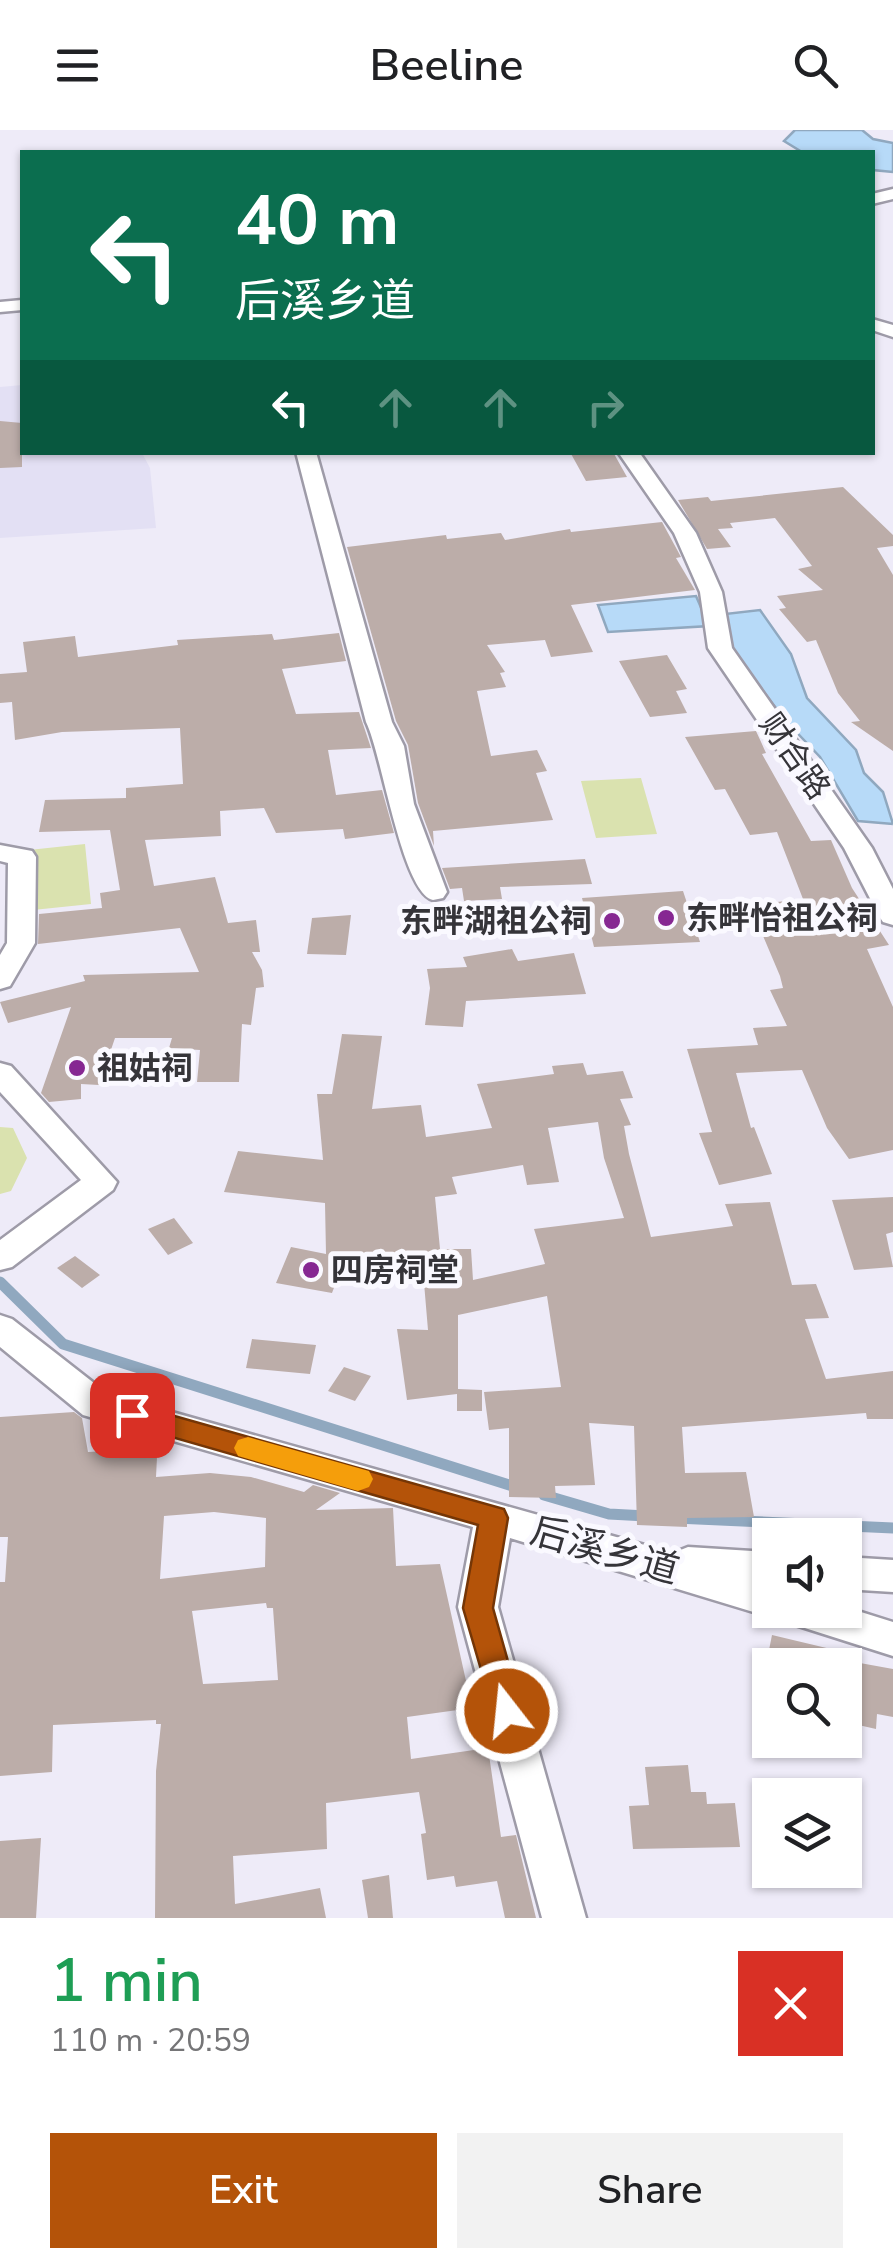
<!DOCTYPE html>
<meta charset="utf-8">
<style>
:root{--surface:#fff;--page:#f2f2f2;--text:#202124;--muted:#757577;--accent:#b45309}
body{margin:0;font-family:"Nunito Sans","Noto Sans SC",sans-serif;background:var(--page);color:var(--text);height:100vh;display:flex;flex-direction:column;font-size:38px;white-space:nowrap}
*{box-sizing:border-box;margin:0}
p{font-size:32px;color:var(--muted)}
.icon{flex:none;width:55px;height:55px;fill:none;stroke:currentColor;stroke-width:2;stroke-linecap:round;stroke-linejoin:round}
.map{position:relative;height:1788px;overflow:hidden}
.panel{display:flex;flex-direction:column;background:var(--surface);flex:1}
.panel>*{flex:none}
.guide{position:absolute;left:20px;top:20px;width:855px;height:305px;border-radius:0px;box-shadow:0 2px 8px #0004;background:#0b6e4f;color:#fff;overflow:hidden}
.tools{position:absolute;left:752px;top:1388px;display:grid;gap:20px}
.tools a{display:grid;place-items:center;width:110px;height:110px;border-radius:0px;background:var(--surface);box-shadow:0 2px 8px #0004;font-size:50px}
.pin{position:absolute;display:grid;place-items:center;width:85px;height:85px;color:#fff;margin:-42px;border-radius:20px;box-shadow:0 5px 15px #0006}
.me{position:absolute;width:110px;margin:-55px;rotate:344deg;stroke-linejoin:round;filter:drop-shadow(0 0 8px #0008)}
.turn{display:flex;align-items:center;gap:35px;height:210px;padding:0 50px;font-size:45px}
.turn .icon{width:130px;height:130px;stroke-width:2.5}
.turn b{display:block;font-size:70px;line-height:85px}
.lanes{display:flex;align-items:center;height:95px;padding:0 50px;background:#0003;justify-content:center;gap:50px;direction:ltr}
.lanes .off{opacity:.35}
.round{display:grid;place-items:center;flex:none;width:105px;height:105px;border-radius:0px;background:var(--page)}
.headline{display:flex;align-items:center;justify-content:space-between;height:170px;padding:0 50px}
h1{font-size:60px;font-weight:600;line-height:75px;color:#1e9e55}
.primary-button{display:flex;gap:20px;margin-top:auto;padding:20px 50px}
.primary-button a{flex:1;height:115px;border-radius:0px;background:var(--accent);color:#fff;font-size:40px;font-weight:600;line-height:115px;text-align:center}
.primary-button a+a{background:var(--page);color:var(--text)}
header{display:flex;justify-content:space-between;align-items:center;height:130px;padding:0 50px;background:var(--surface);font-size:45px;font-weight:600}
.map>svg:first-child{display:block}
</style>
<header><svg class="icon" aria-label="menu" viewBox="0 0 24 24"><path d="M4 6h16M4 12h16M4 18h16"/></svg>Beeline<svg class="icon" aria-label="search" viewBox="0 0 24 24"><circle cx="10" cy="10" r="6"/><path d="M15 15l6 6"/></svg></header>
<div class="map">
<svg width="893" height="1788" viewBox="0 0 893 1788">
<rect width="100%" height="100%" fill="#eeebf8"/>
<path fill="#e3e0f4" d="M22,255V322L142,323L150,338L156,398L0,408V257Z"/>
<path fill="#dae2af" d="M641,648L657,704L596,708L581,651Z
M85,714L91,774L33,780L29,720Z
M0,997L13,998L27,1028L11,1061L0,1064Z"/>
<path fill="#b7daf8" stroke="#90a8bf" stroke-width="2.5" d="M795,0H862L873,9L893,13V42L873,40L872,22H802L784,11Z
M696,466L709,496L608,502L598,475Z
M760,480L791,524L807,568L856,620L864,643L883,662L893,694L858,691L820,627L785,590L732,520L725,484Z"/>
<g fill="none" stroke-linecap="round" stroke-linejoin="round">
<path stroke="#90a8bf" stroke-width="11" d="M0,1152L63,1214L519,1358
M544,1365L609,1384L646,1386
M676,1388L893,1398"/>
</g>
<path fill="#bcada9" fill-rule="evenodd" d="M0,291L22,293V337L0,338Z
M570,322H613L627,347L586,351Z
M843,357L893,405V416L877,418L893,445V621L851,592L860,591L838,563L816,510L807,512L779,479L786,478L777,466L823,460L798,439L812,436L775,388L730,393L733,398L718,399L731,417L707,419L678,370L708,367L711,371Z
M662,392L681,427L676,428L695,460L571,475L593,522L551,527L545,510L487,515L505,542L500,543L506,557L477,561L491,626L537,620L547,641L536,643L553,690L433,701L434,716L418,673L408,615L396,591L347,417L446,405L447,409L501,403L505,410L570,399L571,402Z
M339,503L346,531L282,539L296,584L359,582L371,618L328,620L336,665L382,660L394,703L345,709L343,699L276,703L264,678L220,681L221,706L145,710L154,756L215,747L228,793L256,790L260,822H252L262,840L264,857L256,858L251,895L242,894L239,952H197L200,920L169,918L172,908H115L99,955L81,954V969L49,972L41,963L71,877L8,893L0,872L85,851L83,845L199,842L180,798L38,814L39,784L102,778L100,763L120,760L110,700L39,702L45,670L126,668V658L183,654L180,598L62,602L15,610L12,572L0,573V544L27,542L23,512L75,506L78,527L178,515L177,510L272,504L274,510Z
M667,525L687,559L676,561L687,583L650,587L619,531Z
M756,601L766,623L762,624L811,711L831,710L852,758L889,815L867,819L893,877V1020L849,1029L827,998L802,940L736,943L751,998L754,997L772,1044L719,1055L699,1003L712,1002L687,919L758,915L753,898L787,896L770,860L783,858L780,846L750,775L803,769L777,702L750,705L725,659L715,660L685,607Z
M585,729L592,754L500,757L502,769L464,771L462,758L450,759L442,738Z
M683,761L700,812L594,817L582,768Z
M351,785L346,825L307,824L312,788Z
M512,819L518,831L574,823L586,864L466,871L463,897L425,895L430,858L427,839L467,837L463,827Z
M342,904L382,906L372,979L421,975L426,1007L492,998L477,954L554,944L552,936L583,933L587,945L623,941L633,968L620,969L631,995L624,996L629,1024L651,1107L733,1096L725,1074L770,1072L792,1155L816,1154L829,1188L805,1189L826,1249L893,1241V1289H867L866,1283L682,1297L685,1343L746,1342L754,1387L687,1388V1397L637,1395L634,1296L589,1293L595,1355L555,1356L556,1368L509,1367V1298L489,1300L484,1262L561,1257L547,1166L458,1185V1259L482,1260V1281H457V1264L407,1270L397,1199L428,1200L422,1129L343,1134L332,1163L276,1153L291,1117L326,1124L325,1073L224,1062L238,1021L323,1030L317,964H332ZM598,992L604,1028L624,1088L534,1099L545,1134L473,1150L471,1119H440L435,1067L457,1064L452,1047L523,1035L527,1055L559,1052L548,998Z
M893,1067V1102L886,1104L893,1137L854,1140L832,1070Z
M174,1088L193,1113L168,1125L148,1099Z
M75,1126L100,1145L82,1158L57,1138Z
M252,1209L316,1215L310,1244L246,1238Z
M344,1237L371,1246L355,1271L328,1261Z
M74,1282L82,1288L88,1322L144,1319V1328L157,1327L156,1347L210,1343L251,1347L304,1362L313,1355L340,1363L316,1380L393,1378L396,1436L440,1434L472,1578L407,1587L411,1629L488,1618L501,1707L516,1705L536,1788H505L497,1751L456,1757L454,1746L427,1750L421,1704L426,1703L419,1662L326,1673L327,1719L233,1726L235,1774L320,1758L326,1788H155L156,1641L161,1594H156V1590L53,1595L52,1642L0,1646V1452H5L8,1407H0V1287ZM214,1382L266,1388L265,1437L160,1449L164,1386ZM266,1473L267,1478H273L278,1550L203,1554L192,1481Z
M772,1505L860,1526V1533L893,1539V1587L877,1584L876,1599L854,1594L855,1578L845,1576V1535H766Z
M688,1635L691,1662H706L707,1674L735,1673L740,1717L633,1719L629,1676L649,1675L645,1637Z
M41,1708L36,1788H0V1711Z
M389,1745L393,1788H368L362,1750Z"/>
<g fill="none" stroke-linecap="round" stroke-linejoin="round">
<g stroke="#9e9ba8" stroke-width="5">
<path id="street" d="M893,59V69L872,74V64Z
M22,170V180L0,182V172Z
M872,189L893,195V207L872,200Z
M296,322H316L392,592L404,616L414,674L447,762L443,768L433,770C402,763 382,624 366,592Z
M618,322H639L696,403L722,462L732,518L872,718L893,759V795L883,792L879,786L844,718L708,518L700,462L674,403Z
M0,715L32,721L36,727L35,813L10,856L0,859V825L7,813L8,733L0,731Z
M0,933L11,936L117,1052L113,1060L12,1137L0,1140V1110L81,1050L0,962Z
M0,1185L12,1189L108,1264L673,1423L688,1417L770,1422V1480L845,1477L893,1492V1526L786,1492L781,1483L770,1487L510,1408L498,1477L586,1788H542L458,1477L473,1397L83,1285L0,1217Z
M845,1427L893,1430V1462L845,1459Z"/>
</g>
<use href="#street" fill="#fff" fill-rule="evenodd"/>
</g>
<path fill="#b45309" stroke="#753606" stroke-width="2.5" d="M132,1274L504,1379L508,1388L493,1478L522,1581L518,1591L507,1595L496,1591L463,1478L478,1395L123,1293L119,1285L123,1278Z"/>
<path fill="#f59e0b" d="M248,1307L369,1341L373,1349L369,1357L358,1361L238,1326L234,1318L238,1310Z"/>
<g fill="#862792" stroke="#faf9ff" stroke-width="4">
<circle cx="666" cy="788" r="10"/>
<circle cx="612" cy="791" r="10"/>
<circle cx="77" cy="938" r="10"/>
<circle cx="311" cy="1140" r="10"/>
</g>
<g text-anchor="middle" stroke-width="10" stroke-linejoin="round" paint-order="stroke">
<g font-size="32" fill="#353439" stroke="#faf9ff">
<text transform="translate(795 626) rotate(55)" y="11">财合路</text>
</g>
<g font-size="32" font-weight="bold" fill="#353439" stroke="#faf9ff" text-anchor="start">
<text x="686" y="799">东畔怡祖公祠</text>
<text x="592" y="802" text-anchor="end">东畔湖祖公祠</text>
<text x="97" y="949">祖姑祠</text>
<text x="331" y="1151">四房祠堂</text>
</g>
<g font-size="38" fill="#353439" stroke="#faf9ff">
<text transform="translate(605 1420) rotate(16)" y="13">后溪乡道</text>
</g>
</g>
</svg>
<div class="tools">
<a><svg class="icon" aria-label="sound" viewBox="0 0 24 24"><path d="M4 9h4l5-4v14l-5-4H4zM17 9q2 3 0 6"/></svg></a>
<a><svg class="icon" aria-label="search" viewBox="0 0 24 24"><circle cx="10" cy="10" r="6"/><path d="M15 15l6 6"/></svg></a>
<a><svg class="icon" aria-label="layers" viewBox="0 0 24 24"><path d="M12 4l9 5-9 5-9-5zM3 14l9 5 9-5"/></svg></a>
</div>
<div class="pin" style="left:132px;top:1285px;background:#d93025"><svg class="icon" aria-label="arrive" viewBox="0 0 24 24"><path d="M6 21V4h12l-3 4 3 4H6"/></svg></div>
<svg class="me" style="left:507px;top:1581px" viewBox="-20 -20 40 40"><circle r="17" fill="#b45309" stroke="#fff" stroke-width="3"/><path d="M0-11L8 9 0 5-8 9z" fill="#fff"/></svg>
<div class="guide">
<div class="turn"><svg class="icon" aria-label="left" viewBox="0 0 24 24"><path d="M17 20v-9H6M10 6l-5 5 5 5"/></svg><div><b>40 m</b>后溪乡道</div></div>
<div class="lanes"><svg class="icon" aria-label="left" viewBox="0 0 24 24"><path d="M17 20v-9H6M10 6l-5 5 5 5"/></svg><svg class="icon off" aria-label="ahead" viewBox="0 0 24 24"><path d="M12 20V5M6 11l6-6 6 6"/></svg><svg class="icon off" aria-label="ahead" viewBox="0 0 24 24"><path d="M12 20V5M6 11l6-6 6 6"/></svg><svg class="icon off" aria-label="right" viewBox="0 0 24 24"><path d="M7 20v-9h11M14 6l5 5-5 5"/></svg></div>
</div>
</div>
<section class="panel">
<div class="headline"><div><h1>1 min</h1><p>110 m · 20:59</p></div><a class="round" style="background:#d93025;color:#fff"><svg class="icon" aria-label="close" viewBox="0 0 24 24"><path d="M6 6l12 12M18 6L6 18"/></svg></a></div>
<div class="primary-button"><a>Exit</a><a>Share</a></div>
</section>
